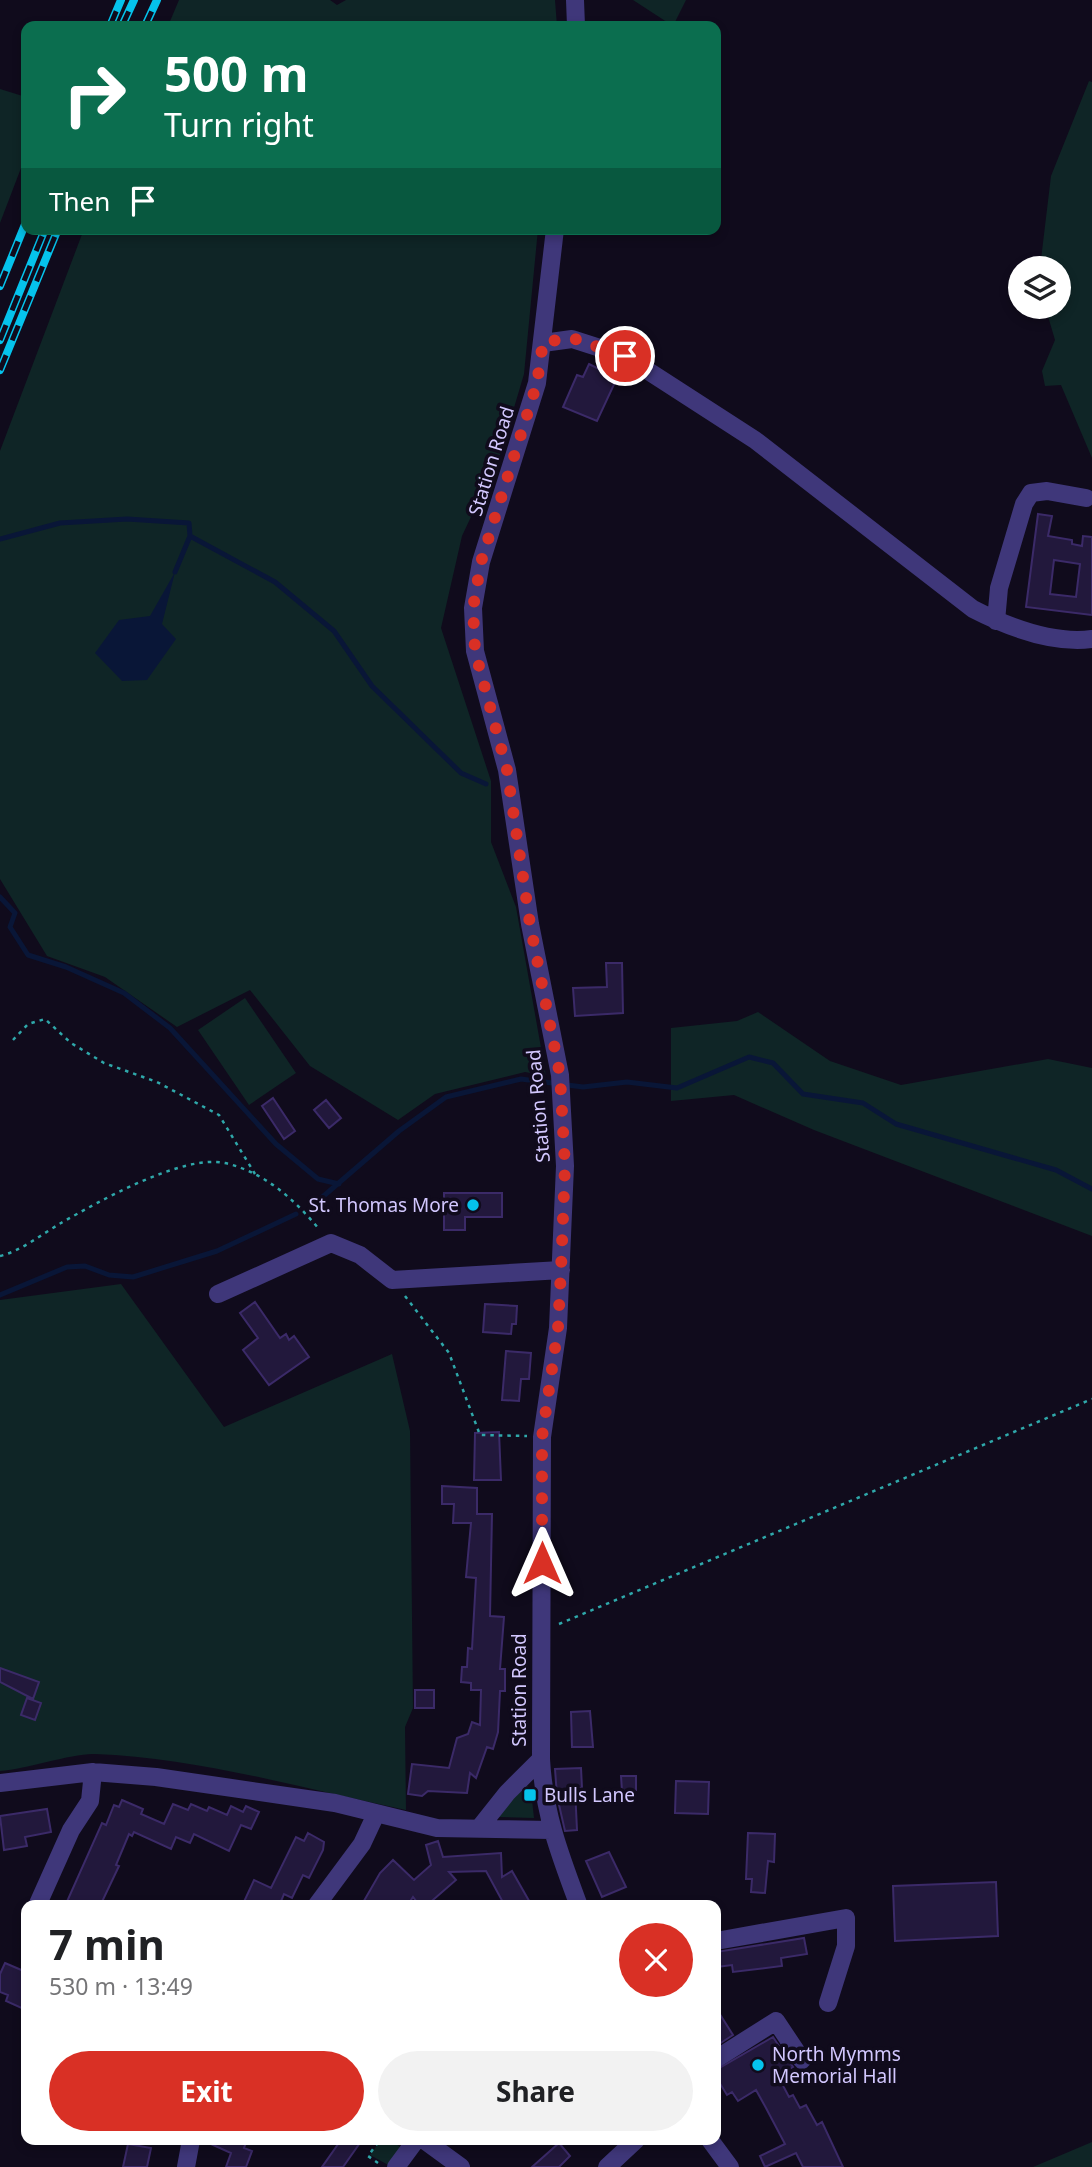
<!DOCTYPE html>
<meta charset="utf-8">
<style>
:root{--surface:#fff;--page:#f2f2f2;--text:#202124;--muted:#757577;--accent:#d93025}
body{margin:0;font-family:"Noto Sans",sans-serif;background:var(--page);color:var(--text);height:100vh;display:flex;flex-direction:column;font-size:26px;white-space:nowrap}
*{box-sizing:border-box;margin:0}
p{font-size:23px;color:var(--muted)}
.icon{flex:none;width:38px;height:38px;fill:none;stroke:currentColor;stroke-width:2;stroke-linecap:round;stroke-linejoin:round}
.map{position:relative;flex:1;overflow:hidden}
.sheet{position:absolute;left:21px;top:1900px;width:700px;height:245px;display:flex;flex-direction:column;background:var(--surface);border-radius:14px;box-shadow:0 4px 10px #0003}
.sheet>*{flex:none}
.banner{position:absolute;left:21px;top:21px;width:700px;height:214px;border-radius:14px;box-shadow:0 4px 10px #0003;background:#0b6e4f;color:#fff;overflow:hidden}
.buttons{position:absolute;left:1008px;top:256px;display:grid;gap:14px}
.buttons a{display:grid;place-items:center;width:63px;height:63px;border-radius:50%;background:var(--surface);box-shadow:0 4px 10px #0003;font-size:35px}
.pin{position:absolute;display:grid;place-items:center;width:60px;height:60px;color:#fff;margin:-30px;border:4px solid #fff;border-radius:50%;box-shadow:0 2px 7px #0007}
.me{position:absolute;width:77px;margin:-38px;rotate:0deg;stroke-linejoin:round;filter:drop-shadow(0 0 5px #0008)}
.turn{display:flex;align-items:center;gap:24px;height:147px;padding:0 28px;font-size:32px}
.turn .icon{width:91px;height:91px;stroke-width:2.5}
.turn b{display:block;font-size:49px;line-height:60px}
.then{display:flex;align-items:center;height:66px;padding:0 28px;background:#0003;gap:14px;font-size:26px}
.round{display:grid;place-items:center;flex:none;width:74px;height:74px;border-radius:37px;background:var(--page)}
.headline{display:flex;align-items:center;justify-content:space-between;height:119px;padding:0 28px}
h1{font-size:42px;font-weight:700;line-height:52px}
.action{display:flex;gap:14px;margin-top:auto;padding:14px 28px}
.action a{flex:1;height:80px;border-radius:42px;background:var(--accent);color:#fff;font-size:28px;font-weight:700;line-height:80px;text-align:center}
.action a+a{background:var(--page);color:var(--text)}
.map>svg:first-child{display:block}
</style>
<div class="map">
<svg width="1092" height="2167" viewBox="0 0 1092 2167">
<rect width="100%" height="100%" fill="#100b1c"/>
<path fill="#0f2526" d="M179,0H330L337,5L346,0H555L557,26H168Z
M633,0H686L673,26Z
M1089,81L1092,82V458L1061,385L1045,386L1042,371L1055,340L1045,306H1059V268H1040L1051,176Z
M0,89L26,97V155L0,223Z
M84,229H538L524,374L500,455L462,536L441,628L491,781V842L516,907L546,1076L525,1072L435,1094L398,1120L310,1066L250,990L177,1027L105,977L47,956L0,879V451Z
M245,998L296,1073L249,1105L198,1030Z
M758,1012L830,1061L901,1085L1048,1059L1092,1068V1236L814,1130L734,1095L671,1101V1028L737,1021Z
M121,1284L224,1427L392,1354L410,1431L413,1708L405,1727L406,1810C305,1789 199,1758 95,1754C72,1753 28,1769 0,1771V1300Z
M526,1784L530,1789L526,1790L528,1800H532L534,1818L499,1817L498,1814Z
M381,2140H391L404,2150L392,2167L370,2155Z
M1092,2142V2167H1033Z"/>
<path fill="#091637" d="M175,572L162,624L176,639L147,680L122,681L95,653L119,620L150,616Z"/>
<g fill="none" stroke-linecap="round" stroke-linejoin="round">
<path stroke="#091637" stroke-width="5" d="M190,536L275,582L334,631L372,686L461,773L486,784
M0,539L60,523L127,519L189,523L190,536L175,572
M0,897L15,913L10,927L28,955L66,967L124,993L170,1028L276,1144L318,1179L339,1184
M312,1206L399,1131L446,1097L521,1079L583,1087L627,1082L677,1088L749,1057L773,1063L803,1094L863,1103L896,1124L1056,1170L1092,1189
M0,1295L67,1267L85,1266L109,1275L133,1277L217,1251L296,1214"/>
</g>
<path fill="#22183c" stroke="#3b2a68" stroke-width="2" fill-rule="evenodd" d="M589,364L617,378L597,421L563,407L577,375L583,377Z
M1038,514L1052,516L1048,536L1072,540V544L1082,546L1083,536L1092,537V615L1026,607ZM1054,560L1080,564L1076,597L1050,594Z
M606,963H622L623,1013L575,1016L573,988L607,987Z
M273,1098L295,1131L284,1139L262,1106Z
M326,1100L341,1118L329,1128L314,1110Z
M444,1193H502V1217H465V1230H444Z
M255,1302L280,1338L286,1334L289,1340L294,1336L309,1357L269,1385L243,1350L258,1338L240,1313Z
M485,1304L517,1306L516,1324H512L511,1334L483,1332Z
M506,1351L531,1353L529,1379H521L519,1401L502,1400Z
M499,1432L501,1480H474L475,1433Z
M442,1486L477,1488V1514H492L490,1616L504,1617L500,1669H505V1691H500L498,1732L493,1749L487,1747L476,1778L470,1773L467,1793L428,1791L422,1796L408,1794L412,1764L449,1768L457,1738L468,1734L472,1722L480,1725L481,1690H471V1683L461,1682L462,1667H467L468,1648L472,1649L476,1578L466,1577L471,1523H453L454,1504H442Z
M0,1668L39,1682L33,1699L0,1682Z
M415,1690H434V1708H415Z
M27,1698L41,1703L35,1720L21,1715Z
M590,1711L593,1747H572L571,1712Z
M581,1768L582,1788H575L577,1830L565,1831L557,1796L555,1769Z
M621,1776H636V1790L622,1791Z
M676,1781L709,1782L708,1814L675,1813Z
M122,1800L143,1809L141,1814L164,1824L173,1804L188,1810L191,1804L207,1811L209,1807L227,1815L231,1806L243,1812L246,1806L259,1812L251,1829L241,1825L229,1851L194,1834L190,1843L176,1837L171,1849L134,1832L132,1836L129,1834L116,1865L119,1866L100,1906H65L102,1823L106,1825L114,1805L119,1807Z
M47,1809L51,1832L25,1837L27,1846L4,1850L0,1816Z
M308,1833L324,1842L323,1850L309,1878L303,1875L292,1898L284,1894L279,1906H242L254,1880L271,1888L296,1837L304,1841Z
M748,1833L775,1834L774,1862L768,1861L765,1893L751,1892L752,1879H746Z
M438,1841L443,1857L501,1853L502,1877L512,1871L532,1906H505L486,1871L449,1872L456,1880L426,1906H420L413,1897L407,1906H361L380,1873L393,1860L414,1880L431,1865L426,1845Z
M609,1852L626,1887L602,1897L586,1861Z
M996,1882L998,1936L895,1941L893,1886Z
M804,1938L807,1954L781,1958L782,1966L733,1972L732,1965L716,1967V1952Z
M5,1963L26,1972V2010L6,2001L8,1995L0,1992V1974Z
M716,2008L733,2035L716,2046Z
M773,2037L793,2067L778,2076L789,2097L793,2095L800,2108L806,2105L817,2125L822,2122L843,2167H803L796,2153L765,2167L760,2156L785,2144L766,2108L756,2090L738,2101L732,2092L727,2095L716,2077V2070Z
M202,2140H247L244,2148L252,2151L246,2167H226L231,2153Z
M341,2140H362L343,2167H322Z
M559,2143L570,2156L559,2167H532Z
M128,2144L151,2148L147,2167H123Z"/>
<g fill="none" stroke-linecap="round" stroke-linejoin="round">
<path stroke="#2fa8aa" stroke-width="2.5" stroke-dasharray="3.5 5" stroke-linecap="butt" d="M13,1040L28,1024L45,1019L71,1043L104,1063L157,1082L219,1115L255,1174
M0,1256C21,1251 42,1234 61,1223C98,1202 182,1154 225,1163C264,1172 294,1199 319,1229
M405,1296L449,1353L480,1435L527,1436
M559,1624L1092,1399
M378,2163L368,2156L380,2140"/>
<path stroke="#3f377a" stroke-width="18" d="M575,0L576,26
M555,229L537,383L481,562L473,608L475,651L507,770L530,924L560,1075L565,1166L558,1328L542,1437L541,1759C544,1814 560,1855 579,1906
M543,343L572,339L625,356L755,440L973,609C1008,627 1053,644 1092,639
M996,621L999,588L1024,504L1031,493L1047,491L1086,498
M218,1294L331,1243L360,1255L392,1280L561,1270
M0,1783L93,1772L156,1777L335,1803L437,1828L551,1830
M480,1827L507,1793L541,1759
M37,1906L71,1830L90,1801L93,1772
M316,1906L362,1844L376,1814
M716,1941L846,1918V1946L828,2003
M716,2059L776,2021L802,2060
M424,2140L461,2167
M710,2140L730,2167
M186,2167L191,2140
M396,2167L416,2140
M607,2167L636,2140"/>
<g stroke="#05c3ec" stroke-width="8">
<path id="rail" d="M110,26L121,0
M122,26L134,0
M145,26L157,0
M0,286L26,222
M0,340L45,229
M0,370L58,229"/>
</g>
<use href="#rail" stroke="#100b1c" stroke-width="5" stroke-dasharray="16" stroke-linecap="butt"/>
</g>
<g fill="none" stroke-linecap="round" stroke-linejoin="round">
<path stroke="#d93025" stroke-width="12" stroke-dasharray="0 21.6" d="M542,1563V1437L558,1328L561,1270L565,1166L560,1075L530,924L507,770L475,651L473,608L481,562L537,383L543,342L572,338L625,356"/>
</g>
<g fill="#05c3ec" stroke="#100b1c" stroke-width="2.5">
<circle cx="473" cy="1205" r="7"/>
<rect x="523" y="1788" width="14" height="14" rx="3.5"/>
<circle cx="758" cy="2065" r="7"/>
</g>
<g text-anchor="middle" stroke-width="7" stroke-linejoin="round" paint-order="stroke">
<g font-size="19" fill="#d2c7fe" stroke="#100b1c">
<text transform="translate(491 461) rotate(-73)" y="7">Station Road</text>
<text transform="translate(538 1106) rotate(-95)" y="7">Station Road</text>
<text transform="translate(519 1690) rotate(-90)" y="7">Station Road</text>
</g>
<g font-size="19" fill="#d2c7fe" stroke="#100b1c" text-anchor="start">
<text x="459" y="1212" text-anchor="end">St. Thomas More</text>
<text x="544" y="1802">Bulls Lane</text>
<text x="772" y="2061">North Mymms<tspan x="772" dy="22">Memorial Hall</tspan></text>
</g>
</g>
</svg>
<div class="buttons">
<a><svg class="icon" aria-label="layers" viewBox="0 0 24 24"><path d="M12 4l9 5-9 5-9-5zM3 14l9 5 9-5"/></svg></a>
</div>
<div class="pin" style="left:625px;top:356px;background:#d93025"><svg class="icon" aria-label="arrive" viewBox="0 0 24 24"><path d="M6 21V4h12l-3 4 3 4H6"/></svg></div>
<svg class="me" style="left:542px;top:1563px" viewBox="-20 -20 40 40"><path d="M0-17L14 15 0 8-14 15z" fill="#d93025" stroke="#fff" stroke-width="4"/></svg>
<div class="banner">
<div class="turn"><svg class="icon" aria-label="right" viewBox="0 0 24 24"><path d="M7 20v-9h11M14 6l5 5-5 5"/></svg><div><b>500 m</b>Turn right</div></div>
<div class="then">Then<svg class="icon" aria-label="arrive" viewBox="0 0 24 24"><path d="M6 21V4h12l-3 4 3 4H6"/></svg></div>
</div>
<section class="sheet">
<div class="headline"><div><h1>7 min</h1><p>530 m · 13:49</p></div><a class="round" style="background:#d93025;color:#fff"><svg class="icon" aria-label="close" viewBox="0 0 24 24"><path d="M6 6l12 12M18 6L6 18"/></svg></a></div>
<div class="action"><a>Exit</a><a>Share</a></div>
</section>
</div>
